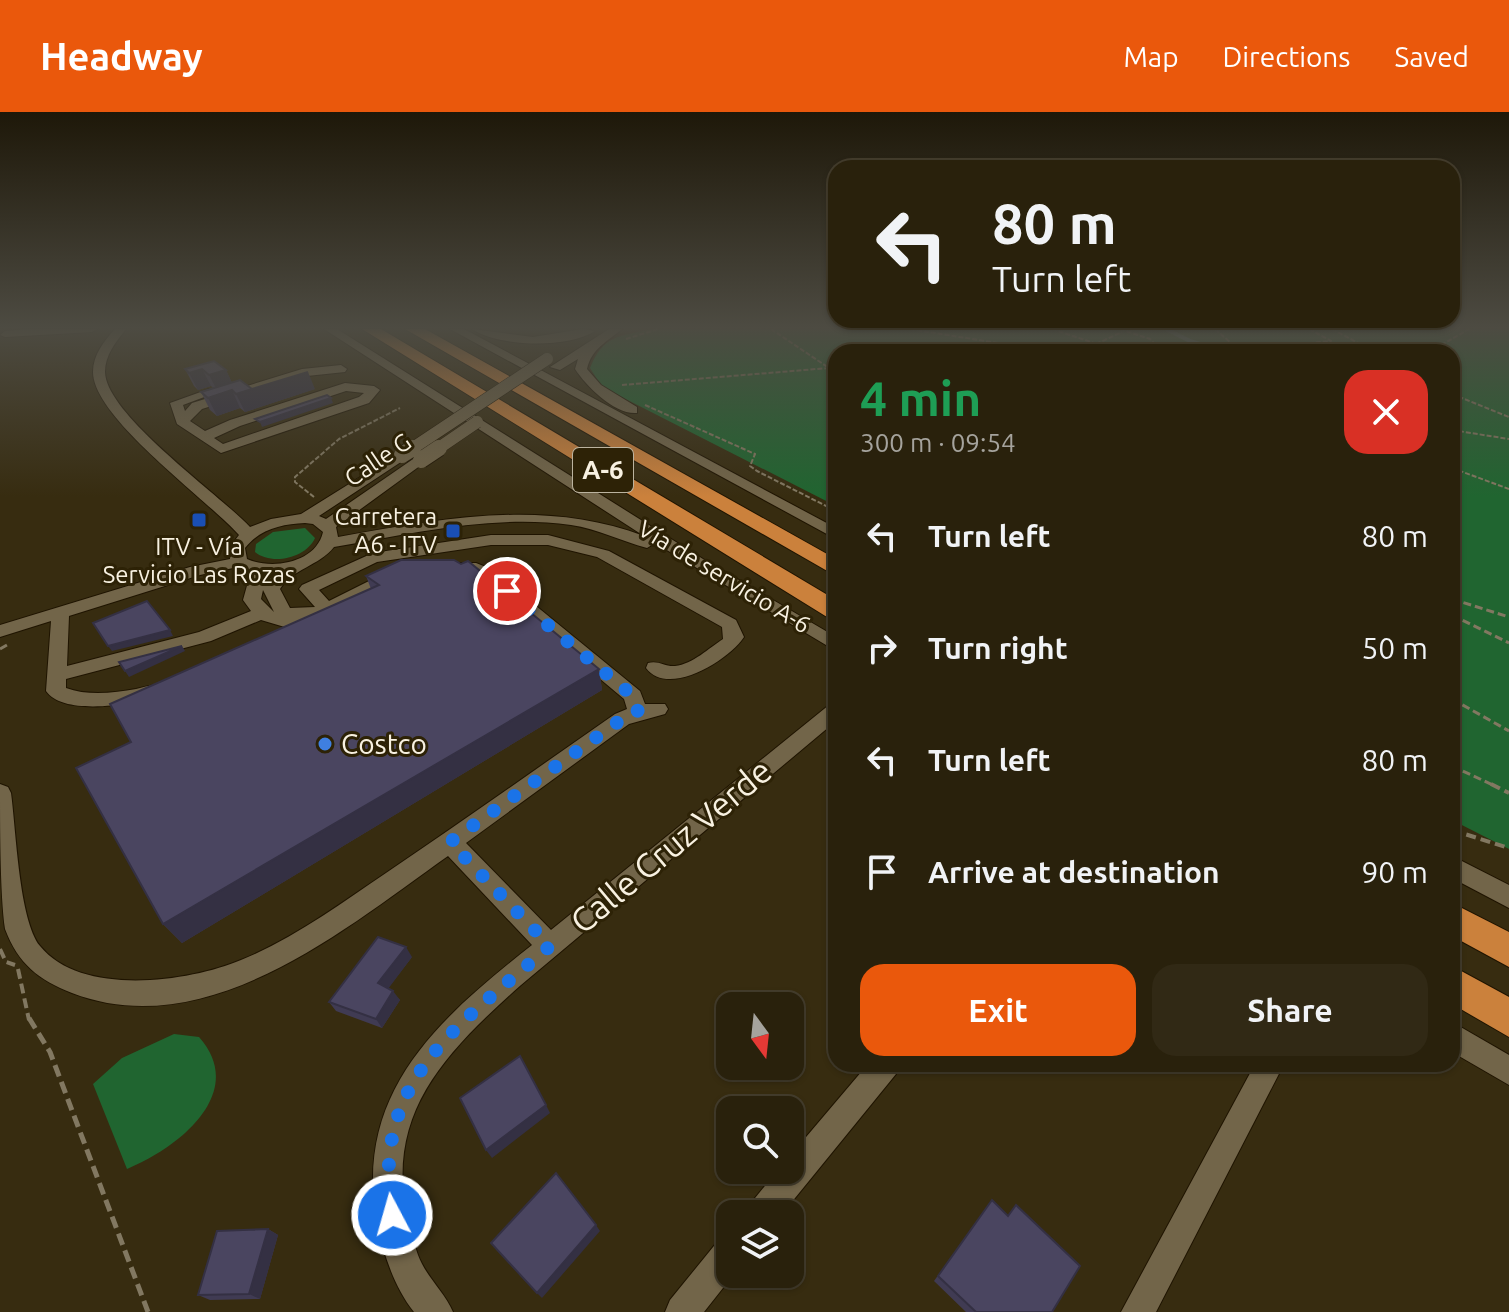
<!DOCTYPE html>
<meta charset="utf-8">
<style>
:root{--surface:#29210c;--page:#312915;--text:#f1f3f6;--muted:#a5a39d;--line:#453e2d;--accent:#ea580c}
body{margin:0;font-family:Ubuntu,sans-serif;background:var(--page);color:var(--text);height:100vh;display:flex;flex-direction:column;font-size:30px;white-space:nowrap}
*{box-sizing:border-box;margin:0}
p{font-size:26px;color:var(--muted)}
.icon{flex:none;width:44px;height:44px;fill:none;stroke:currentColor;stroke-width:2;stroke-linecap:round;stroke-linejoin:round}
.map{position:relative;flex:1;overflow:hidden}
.panel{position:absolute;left:828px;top:232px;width:632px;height:728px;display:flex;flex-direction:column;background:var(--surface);border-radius:24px;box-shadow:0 2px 6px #0004,0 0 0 2px var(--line)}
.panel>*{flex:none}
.top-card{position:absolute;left:828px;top:48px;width:632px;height:168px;border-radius:24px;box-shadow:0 2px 6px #0004,0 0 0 2px var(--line);background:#29210c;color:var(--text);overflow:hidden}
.needle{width:52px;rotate:165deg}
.buttons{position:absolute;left:716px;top:880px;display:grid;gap:16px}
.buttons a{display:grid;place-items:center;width:88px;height:88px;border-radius:16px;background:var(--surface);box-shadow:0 2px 6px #0004,0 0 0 2px var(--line);font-size:40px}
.pin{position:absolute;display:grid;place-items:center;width:68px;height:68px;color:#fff;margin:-34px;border:4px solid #fff;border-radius:50%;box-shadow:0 2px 8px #0007}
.me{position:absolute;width:88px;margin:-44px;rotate:354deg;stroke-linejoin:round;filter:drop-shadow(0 0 6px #0008)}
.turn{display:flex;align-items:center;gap:28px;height:168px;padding:0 32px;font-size:36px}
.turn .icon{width:104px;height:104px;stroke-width:2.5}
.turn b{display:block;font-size:56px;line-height:68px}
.round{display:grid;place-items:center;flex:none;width:84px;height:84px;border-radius:24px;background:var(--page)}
.summary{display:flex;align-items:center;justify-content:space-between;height:136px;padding:0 32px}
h1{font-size:48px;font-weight:600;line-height:60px;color:#1e9e55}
.action{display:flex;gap:16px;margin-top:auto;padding:16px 32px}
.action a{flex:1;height:92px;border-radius:24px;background:var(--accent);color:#fff;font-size:32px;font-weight:600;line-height:92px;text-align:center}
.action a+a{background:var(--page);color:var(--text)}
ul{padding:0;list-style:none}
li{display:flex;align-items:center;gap:24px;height:112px;padding:0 32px}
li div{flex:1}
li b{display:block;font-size:30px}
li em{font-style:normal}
header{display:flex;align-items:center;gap:48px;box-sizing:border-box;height:112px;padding:0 40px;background:var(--accent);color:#fff}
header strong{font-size:38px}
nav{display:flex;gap:44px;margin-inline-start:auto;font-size:28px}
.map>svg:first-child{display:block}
</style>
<header>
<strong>Headway</strong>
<nav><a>Map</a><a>Directions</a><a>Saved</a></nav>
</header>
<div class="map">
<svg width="1509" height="1200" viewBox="0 0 1509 1200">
<rect width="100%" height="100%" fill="#372c10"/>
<path fill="#206530" d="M653,217H1509V737L1452,708V240H836V394L602,275L590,256C603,223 620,224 653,217Z
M305,416L315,426C306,446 272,454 255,440L256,432L273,420Z
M174,922L199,925C249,981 177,1037 127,1057L93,972L122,946Z"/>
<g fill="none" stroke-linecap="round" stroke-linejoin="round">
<path stroke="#4d828b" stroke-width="4" d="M1166,217L1190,229L1226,240"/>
<g stroke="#1f1400" stroke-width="2">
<path id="minor" d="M30,217H97L92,220L5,225L0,223L5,219Z
M115,217H126C116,230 105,243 105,260C106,303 219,382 250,415L271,407L301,402L402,339L407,340V346L319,404L326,407L416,345H426L428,348L336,415L338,425C442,407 543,386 644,424L324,217H337L703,447L836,525V539L655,431L647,436C621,429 598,417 571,413C492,402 411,422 334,435C319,454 292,457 280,477L290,496L315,495L299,477L302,473L373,441L491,423H548L609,439L736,508L744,525C729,548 668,586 646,556L648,551C659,548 665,555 675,554C693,552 709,536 723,527L722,515L597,445L548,433H491L377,450L319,478L329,489L387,460H399L401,464L310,512L288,516L261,508L211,529L66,567V576C87,584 114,581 136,577C145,575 152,572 161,574L164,579L161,584C135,592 64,605 46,579L51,509L0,525V513L190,455L230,447L229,436L239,423C208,388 93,306 93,260C93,243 104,229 115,217ZM305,411L313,412L323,420C316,451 272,458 247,447L245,436C260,417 282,412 305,411ZM238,455L248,470L243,488L251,499L199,520L67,554L69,504L200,463ZM259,461H275L264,474ZM263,478L274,500L261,487Z
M450,217H464L836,416V427Z
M472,217L533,225L583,217L595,219C567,237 499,235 472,217Z
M609,217H622C607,230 592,236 587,257L601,273L637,295V301C615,303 586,274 575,257L578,247L560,258L550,255Z
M341,253L347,257L345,260L307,264L202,297L190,309L205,319L230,308L345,271L374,274L380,278L369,291L221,341L177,312L170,291L209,277L215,281L183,293L185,299L192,291L302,257ZM346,279L364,281L359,285L223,332L214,326L240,314Z
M476,451L491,457L640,579L645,592H665L668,597L665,602L629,612L466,731L551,818L829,593L836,591V609L521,873C432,952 373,1017 418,1143C426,1165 444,1179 453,1200H414C394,1175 383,1141 377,1110C353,980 440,906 532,833L448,744C345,817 207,933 72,881C39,868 18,852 5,817C0,783 0,711 0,672L8,675L11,681C16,717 19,808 40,834C81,885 189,870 241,848C293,827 340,792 386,761C463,709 539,655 615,602L627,597L624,587L479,465L473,461L450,460L448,456L456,451Z
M1452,744L1509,773V796L1452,766Z
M1452,910L1509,943V973L1452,940Z
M868,952H900L896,962L782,1102H746L751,1091L778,1058H790V1044Z
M1255,952H1284L1156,1200H1121Z
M730,1125V1162H734L704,1200H665L670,1188L718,1129Z"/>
</g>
<g stroke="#1f1400" stroke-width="2">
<path id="highway" d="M362,217H381L836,488V507L827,505Z
M405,217H425L836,447V464Z
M1452,791L1509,820V855L1452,824Z
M1452,854L1509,885V925L1452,892Z"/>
</g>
<path stroke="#827861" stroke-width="2" stroke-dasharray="5 2" stroke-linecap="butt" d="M771,217L829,256H836
M910,217L1054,240
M1052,217L1121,240
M1120,217L1150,227L1162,240
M1215,217L1231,231
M1332,217L1375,240
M626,227L658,217
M1096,232L1122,220
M1140,235L1153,230
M1121,238L1161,239
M1240,240L1231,231L1269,235L1331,229L1309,217
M1250,240L1267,237
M1429,240L1469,217
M622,273L829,256L836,260
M1452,282L1509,305
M645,293L755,342L750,354L757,359L836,399
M1452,318L1509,327
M1452,356L1509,377
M314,385L295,370V365L339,327L400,296"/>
<path stroke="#827861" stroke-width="3" stroke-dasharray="8 4" stroke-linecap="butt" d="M1452,487L1509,505
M1452,503L1509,531
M0,537L7,533
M1452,587L1509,619
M1452,654L1495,674"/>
<path stroke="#827861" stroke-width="4" stroke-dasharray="10 5" stroke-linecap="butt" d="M1491,672L1509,681
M1452,718L1509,736
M0,837L6,850L15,853
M18,857L29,908"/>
<path stroke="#827861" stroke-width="5" stroke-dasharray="12 6" stroke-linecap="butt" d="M29,906L50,940L148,1200"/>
<use href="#minor" fill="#726549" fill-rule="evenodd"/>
<use href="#highway" fill="#cb813c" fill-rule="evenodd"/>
<g stroke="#1f1400" stroke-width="13" stroke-linecap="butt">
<path id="minor-bridge-far1" d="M410,338L547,247
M436,338L477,310"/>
</g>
<g stroke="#1f1400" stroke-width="18" stroke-linecap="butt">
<path id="minor-bridge" d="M402,343L413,336
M421,348L439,336"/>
</g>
<use href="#minor-bridge-far1" stroke="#726549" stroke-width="12"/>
<use href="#minor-bridge" stroke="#726549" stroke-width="16"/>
</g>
<path fill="#403b53" d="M185,257L226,258L232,271L252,277H315L245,300L240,296L217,304L210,298L201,280L213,276L211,274L198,278L194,274Z
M366,464L599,557L602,578L182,831L163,812L131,630L371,477Z
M412,845L388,876L400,888L382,916L336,899L329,890Z
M992,1088L1052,1200H966L934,1169Z
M268,1117L278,1123L260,1187L210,1188L198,1183Z"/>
<path fill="#343043" d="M202,257L211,274L198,278L189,261Z
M226,258L234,275L218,280L209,263Z
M308,260L315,277L245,300L236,282Z
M232,278L240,296L217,304L208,286Z
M331,286L333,291L262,315L260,310Z
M170,518L173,524L112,539L108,534Z
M182,534L185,539L129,565L125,559Z
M599,557L602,578L182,831L163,812Z
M406,835L412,845L385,881L378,871Z
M393,879L400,888L382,916L376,907Z
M546,993L550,1001L492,1046L486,1038Z
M596,1113L600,1119L542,1186L537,1181Z
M268,1117L278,1123L260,1187L249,1182Z"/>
<path fill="#4a4560" stroke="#343043" stroke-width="2" d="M214,249L226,258L209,263L202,257L189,261L185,257Z
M308,260L236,282L232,278L208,286L201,280L240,268L252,277Z
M327,283L331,286L260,310L255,307Z
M401,448H454L461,452L468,449L599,557L163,812L76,656L131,630L110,592L379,473L366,464Z
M147,489L170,518L108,534L93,511Z
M182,534L125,559L119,550Z
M378,825L406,835L378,871L393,879L376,907L329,890Z
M520,944L546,993L486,1038L460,986Z
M556,1061L596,1113L537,1181L491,1131Z
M992,1088L1008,1104L1016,1093L1080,1154L1052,1200H976L938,1164Z
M268,1117L249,1182L198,1183L217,1119Z"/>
<linearGradient id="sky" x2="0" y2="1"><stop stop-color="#1e1809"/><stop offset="0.56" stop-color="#4d4b42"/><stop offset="1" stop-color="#4d4b42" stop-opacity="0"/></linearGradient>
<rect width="1509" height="385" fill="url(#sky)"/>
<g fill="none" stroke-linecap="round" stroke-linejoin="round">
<path stroke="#1a73e8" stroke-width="14" stroke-dasharray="0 25.2" d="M392,1103C370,967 460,913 550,834L450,730L622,607L638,600L633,584L507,479"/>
</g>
<g fill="#1a4fb4" stroke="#2d2206" stroke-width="3">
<rect x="191" y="400" width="16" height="16" rx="4"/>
<rect x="445" y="411" width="16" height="16" rx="4"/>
</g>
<circle fill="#3f7fe0" stroke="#2d2206" stroke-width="3" cx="325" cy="632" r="8"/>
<g text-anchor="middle" stroke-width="6" stroke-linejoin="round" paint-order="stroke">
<g font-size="24" fill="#f8f1e1" stroke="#2d2206">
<text transform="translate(378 348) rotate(-34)" y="8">Calle G</text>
<text transform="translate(724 465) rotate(31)" y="8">Vía de servicio A-6</text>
</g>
<g font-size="24" fill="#f8f1e1" stroke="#2d2206" text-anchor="end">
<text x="437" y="413">Carretera<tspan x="437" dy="28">A6 - ITV</tspan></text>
<text x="199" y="443" text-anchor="middle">ITV - Vía<tspan x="199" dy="28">Servicio Las Rozas</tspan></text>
</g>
<rect fill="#2d2206" stroke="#bbb39f" stroke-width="2" x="573" y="336" width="60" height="44" rx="6"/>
<g font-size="26" font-weight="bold" fill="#f8f1e1">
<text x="603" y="367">A-6</text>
</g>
<g font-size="28" fill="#f8f1e1" stroke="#2d2206" text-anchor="start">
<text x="341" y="642">Costco</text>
</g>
<g font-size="34" fill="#f8f1e1" stroke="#2d2206">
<text transform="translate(671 734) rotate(-40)" y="12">Calle Cruz Verde</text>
</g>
</g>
</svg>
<div class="buttons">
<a><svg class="needle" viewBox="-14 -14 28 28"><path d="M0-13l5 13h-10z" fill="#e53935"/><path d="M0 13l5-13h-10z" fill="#a5a39d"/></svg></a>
<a><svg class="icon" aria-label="search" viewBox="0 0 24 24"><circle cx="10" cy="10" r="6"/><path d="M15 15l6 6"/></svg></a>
<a><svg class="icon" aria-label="layers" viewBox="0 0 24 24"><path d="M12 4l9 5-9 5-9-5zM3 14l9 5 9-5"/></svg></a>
</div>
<div class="pin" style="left:507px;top:479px;background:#d93025"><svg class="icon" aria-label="arrive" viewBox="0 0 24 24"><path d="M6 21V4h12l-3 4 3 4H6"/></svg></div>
<svg class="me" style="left:392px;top:1103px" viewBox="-20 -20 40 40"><circle r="17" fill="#1a73e8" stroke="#fff" stroke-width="3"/><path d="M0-11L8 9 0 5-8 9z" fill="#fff"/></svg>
<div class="top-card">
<div class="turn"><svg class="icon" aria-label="left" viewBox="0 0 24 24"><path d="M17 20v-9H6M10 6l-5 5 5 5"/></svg><div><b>80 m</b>Turn left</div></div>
</div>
<section class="panel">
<div class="summary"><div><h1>4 min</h1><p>300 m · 09:54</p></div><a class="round" style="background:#d93025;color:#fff"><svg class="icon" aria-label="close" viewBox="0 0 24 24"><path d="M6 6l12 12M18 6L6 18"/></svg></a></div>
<ul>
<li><svg class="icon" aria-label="left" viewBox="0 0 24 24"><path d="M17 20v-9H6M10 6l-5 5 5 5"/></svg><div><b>Turn left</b></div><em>80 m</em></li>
<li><svg class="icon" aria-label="right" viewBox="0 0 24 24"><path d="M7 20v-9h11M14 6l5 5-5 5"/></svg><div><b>Turn right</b></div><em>50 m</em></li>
<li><svg class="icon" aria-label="left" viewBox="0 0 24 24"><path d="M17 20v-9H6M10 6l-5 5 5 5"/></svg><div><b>Turn left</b></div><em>80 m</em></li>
<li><svg class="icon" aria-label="arrive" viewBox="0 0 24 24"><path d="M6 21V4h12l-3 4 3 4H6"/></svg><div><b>Arrive at destination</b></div><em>90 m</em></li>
</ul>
<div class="action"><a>Exit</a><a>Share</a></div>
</section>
</div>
